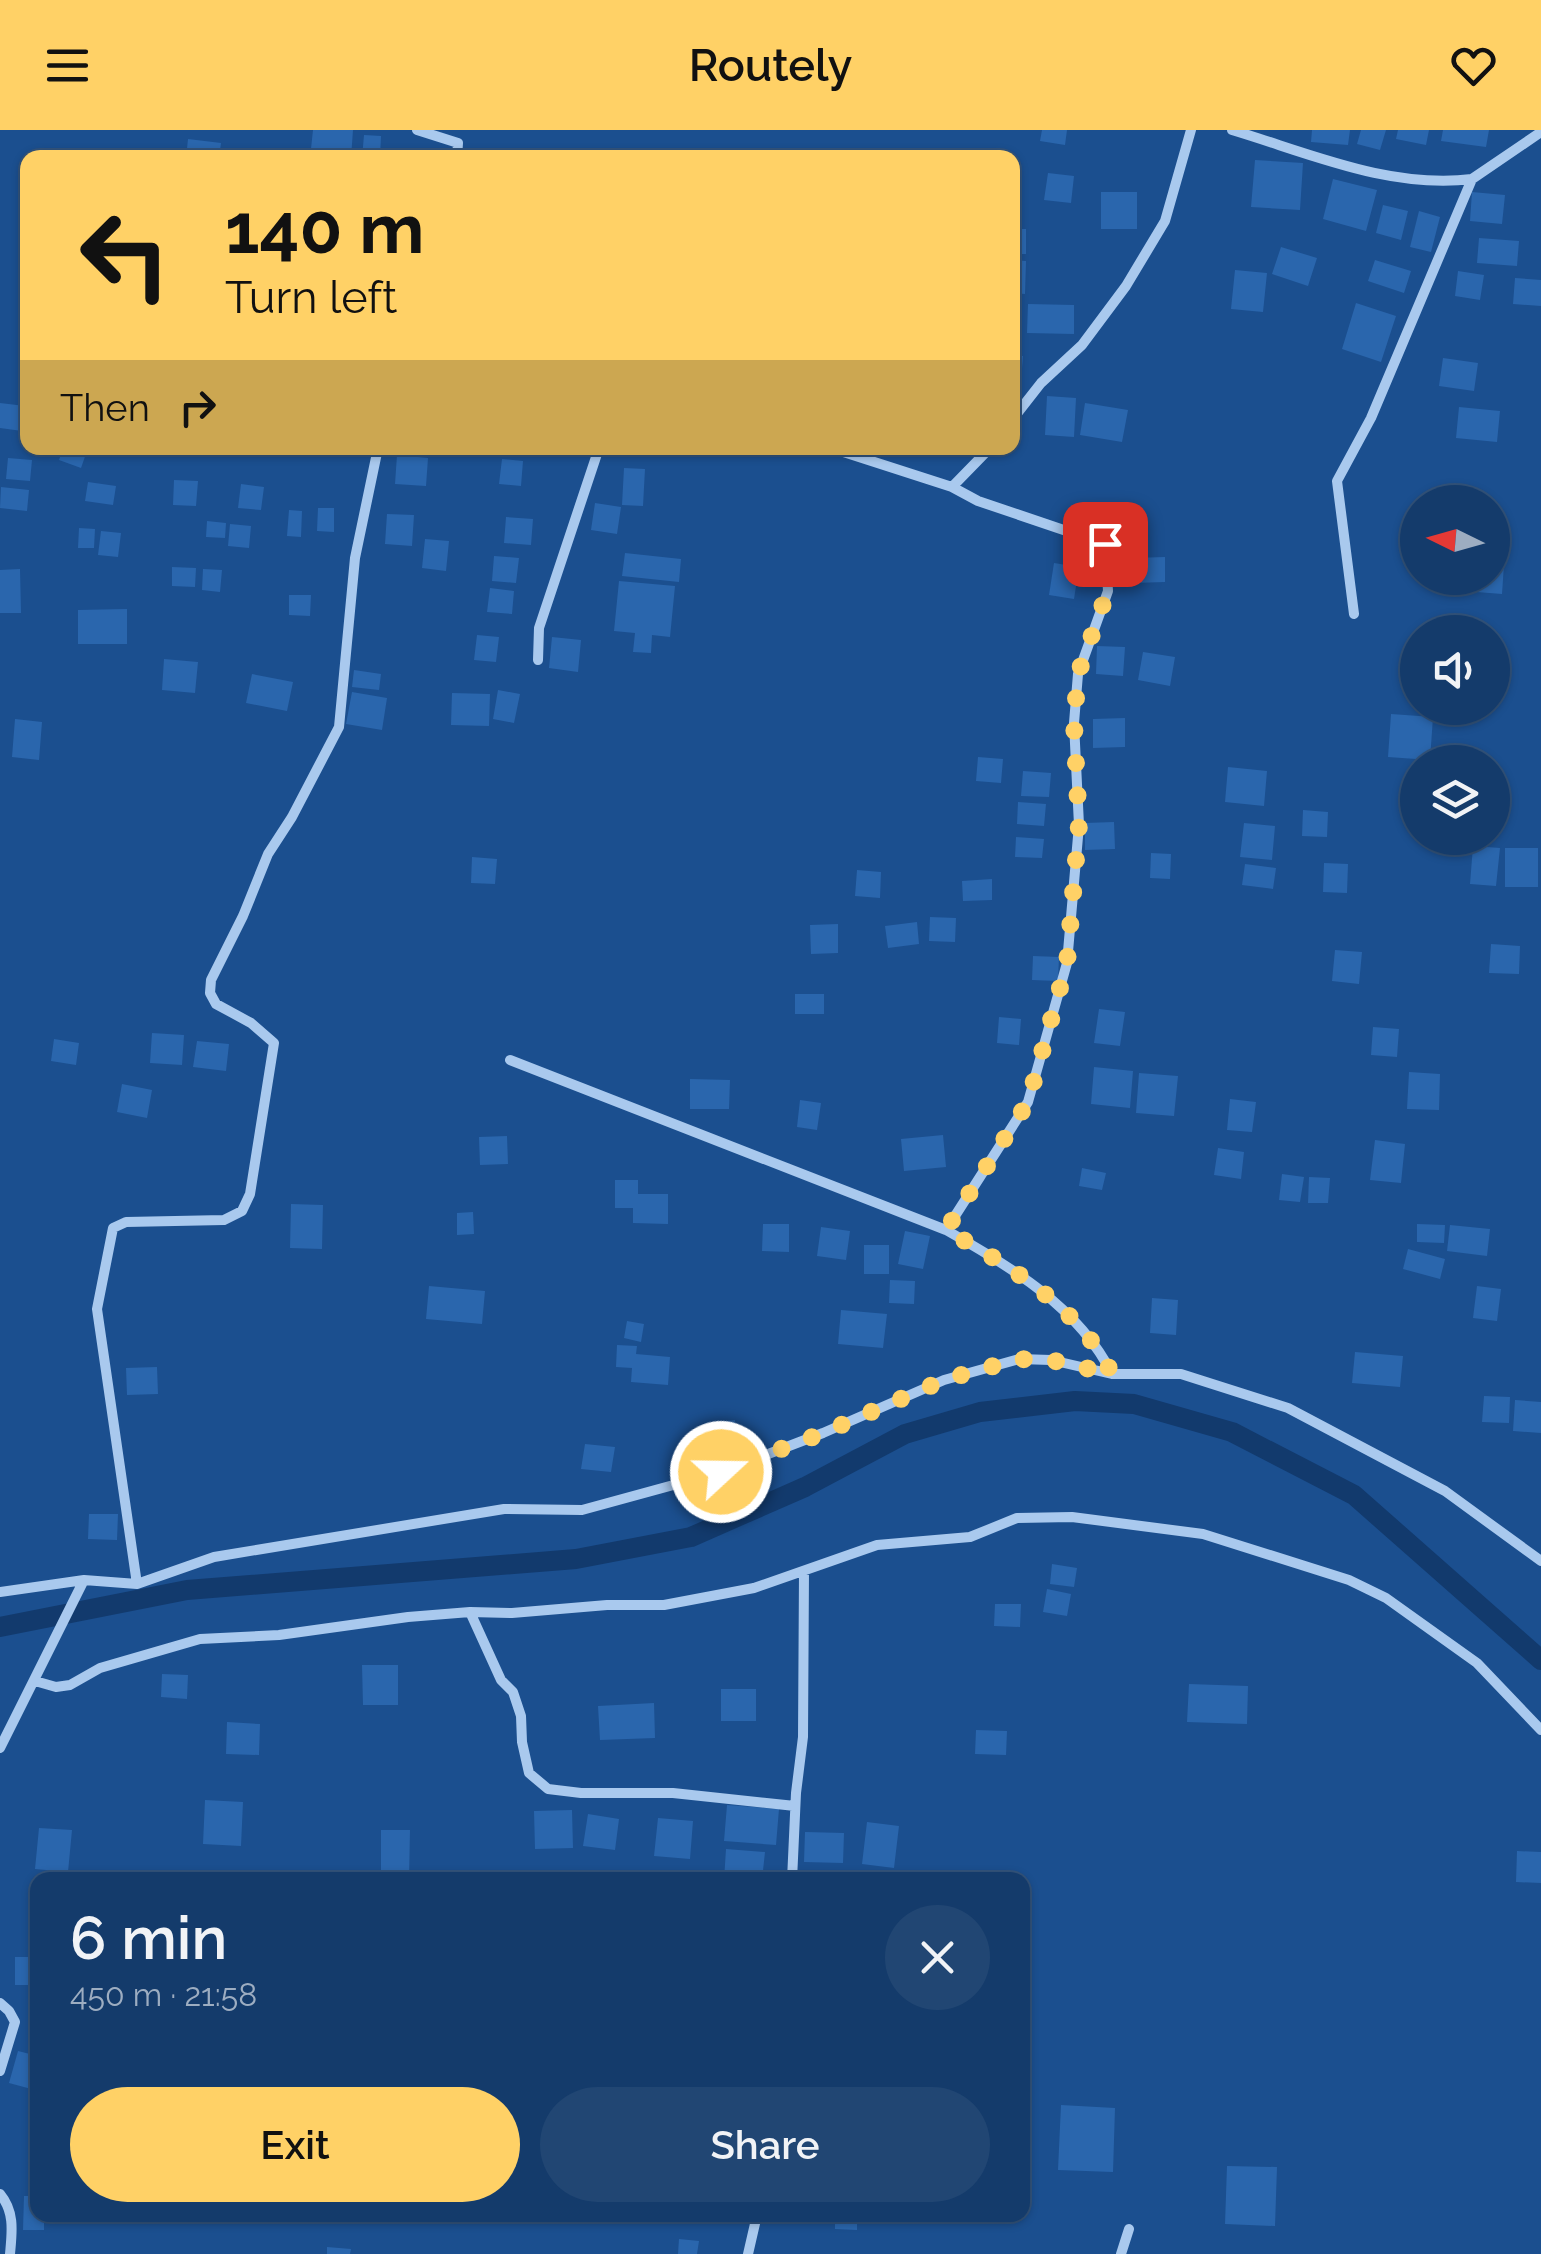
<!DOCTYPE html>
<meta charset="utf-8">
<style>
:root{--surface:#143b6b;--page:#214673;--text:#f1f3f6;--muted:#9dadc1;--line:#33557e;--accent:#ffd166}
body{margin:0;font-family:Raleway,sans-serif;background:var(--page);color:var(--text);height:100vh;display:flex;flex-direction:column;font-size:38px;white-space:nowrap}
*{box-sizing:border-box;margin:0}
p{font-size:32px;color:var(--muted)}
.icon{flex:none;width:55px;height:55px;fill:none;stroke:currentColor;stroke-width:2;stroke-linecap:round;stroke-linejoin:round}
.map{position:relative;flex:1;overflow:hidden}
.side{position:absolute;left:30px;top:1742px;width:1000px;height:350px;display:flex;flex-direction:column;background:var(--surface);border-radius:20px;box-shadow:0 2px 8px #0004,0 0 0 2px var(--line)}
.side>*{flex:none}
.guide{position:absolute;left:20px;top:20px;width:1000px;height:305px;border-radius:20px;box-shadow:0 2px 8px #0004,0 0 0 2px var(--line);background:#ffd166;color:#111;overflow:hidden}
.needle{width:65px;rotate:275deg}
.controls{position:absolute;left:1400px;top:355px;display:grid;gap:20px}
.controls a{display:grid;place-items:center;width:110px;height:110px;border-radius:50%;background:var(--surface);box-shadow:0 2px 8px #0004,0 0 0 2px var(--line);font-size:50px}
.pin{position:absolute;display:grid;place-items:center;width:85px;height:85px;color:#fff;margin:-42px;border-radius:20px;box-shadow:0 5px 15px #0006}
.me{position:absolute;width:110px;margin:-55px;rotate:69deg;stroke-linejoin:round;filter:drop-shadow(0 0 8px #0008)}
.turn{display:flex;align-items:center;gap:35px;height:210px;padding:0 40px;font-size:45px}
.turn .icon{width:130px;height:130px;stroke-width:2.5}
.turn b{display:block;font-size:70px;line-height:85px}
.then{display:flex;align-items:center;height:95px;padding:0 40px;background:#0003;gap:20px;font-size:38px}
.round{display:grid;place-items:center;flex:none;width:105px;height:105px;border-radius:52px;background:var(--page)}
.summary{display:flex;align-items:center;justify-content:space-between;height:170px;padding:0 40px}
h1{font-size:60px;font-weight:600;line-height:75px}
.button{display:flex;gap:20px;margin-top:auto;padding:20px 40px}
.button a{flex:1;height:115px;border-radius:60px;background:var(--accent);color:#111;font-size:40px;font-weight:600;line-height:115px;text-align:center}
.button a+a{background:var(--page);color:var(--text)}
header{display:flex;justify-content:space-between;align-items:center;height:130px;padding:0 40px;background:var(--accent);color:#111;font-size:45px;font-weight:600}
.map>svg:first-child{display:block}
</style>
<header><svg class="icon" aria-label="menu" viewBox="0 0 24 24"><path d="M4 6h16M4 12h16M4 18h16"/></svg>Routely<svg class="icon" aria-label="heart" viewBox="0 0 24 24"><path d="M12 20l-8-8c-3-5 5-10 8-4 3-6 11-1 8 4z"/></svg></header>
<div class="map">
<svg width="1541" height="2124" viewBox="0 0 1541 2124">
<rect width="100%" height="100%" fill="#1b4f8f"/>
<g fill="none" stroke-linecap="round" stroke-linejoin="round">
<path stroke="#123a6d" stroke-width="20" d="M0,1497L187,1460L576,1429L691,1407L805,1357L905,1304L980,1282L1075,1271L1134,1274L1232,1302L1354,1365L1541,1530"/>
</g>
<path fill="#2a66ad" d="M313,0H353L351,28H310Z
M1042,0H1067L1065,15L1040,11Z
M1312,0H1350L1348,15L1311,12Z
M1361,0H1386L1380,20L1357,14Z
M1398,0H1429L1426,15L1396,9Z
M1443,0H1489L1486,17L1441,11Z
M364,5L381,6L380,28H362Z
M188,9L221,13L219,28H186Z
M1255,30L1303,33L1300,80L1251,77Z
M1048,43L1074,46L1071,73L1044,70Z
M1333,49L1377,60L1366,101L1323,89Z
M1101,62H1137V99H1101Z
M1472,62L1505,65L1502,94L1470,91Z
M1383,75L1408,81L1401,110L1376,103Z
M1419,81L1440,87L1431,122L1410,117Z
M1012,99H1026V124H1012Z
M1479,108L1519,111L1517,136L1477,133Z
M1281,117L1317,128L1308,156L1272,144Z
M1012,130L1026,131L1025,164L1012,163Z
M1375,130L1411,141L1404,163L1368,151Z
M1235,140L1267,143L1263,182L1231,179Z
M1458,141L1484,145L1480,170L1455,166Z
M1515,148L1541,150V176L1513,174Z
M1356,173L1396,186L1381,232L1342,219Z
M1028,174L1074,175V204L1027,203Z
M1012,225L1023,226L1020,263H1012Z
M1443,228L1478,233L1474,261L1439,256Z
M1047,266L1076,268L1074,307L1045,305Z
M0,273L25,276L22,301L0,298Z
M1085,273L1128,280L1122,312L1080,305Z
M1459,277L1500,281L1497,312L1456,308Z
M63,318H88L81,338L59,330Z
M251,318H288V322H251Z
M433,318H458V327L433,326Z
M498,318H529L528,323L498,320Z
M397,325L428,328L426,356L395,354Z
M8,328L32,330L30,351L6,349Z
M502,329L523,331L521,356L499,354Z
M624,338L645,339L643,376L622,375Z
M174,350L198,351L196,376L173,375Z
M88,352L116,356L113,375L85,371Z
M241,354L264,357L261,380L238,378Z
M1,357L29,360L27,381L0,378Z
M595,373L621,377L617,404L591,400Z
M318,378H334V402L317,401Z
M289,380L302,381L301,407L287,406Z
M387,384L414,385L412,416L385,414Z
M506,387L533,389L531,415L504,413Z
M207,391L226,393L225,408L206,407Z
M230,394L251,396L249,418L228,416Z
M79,398L95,399L94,418H78Z
M101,401L121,403L118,427L98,425Z
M425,409L449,411L446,441L422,438Z
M1492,419L1505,420L1502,464L1464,461L1466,448H1492Z
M625,423L681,429L679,452L622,446Z
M494,426L519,428L516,453L492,451Z
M1165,427V452L1134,453L1133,428Z
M1054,433L1079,437L1074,469L1049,465Z
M172,437L196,438L195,457L172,456Z
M20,439L21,483H0V440Z
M203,439L222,440L220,462L202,460Z
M619,451L675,456L670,507L652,505L651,523L633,522L635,503L614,501Z
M490,458L514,461L512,484L487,482Z
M289,465H311L310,486L289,485Z
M127,479V514H78V480Z
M477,505L499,507L496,532L474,530Z
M552,507L581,510L578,542L549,538Z
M1097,516L1125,517L1123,546L1096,544Z
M1143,522L1175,527L1170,556L1138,550Z
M164,529L198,532L195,563L162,560Z
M354,540L381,544L379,560L352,557Z
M252,544L293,552L287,581L246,573Z
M498,560L520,564L514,593L493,589Z
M352,562L387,568L382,600L346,594Z
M452,563L490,564L489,596L451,595Z
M1391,584L1433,587L1430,630L1388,627Z
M1125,588V617L1093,618V589Z
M15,589L42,592L39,630L12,627Z
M978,627L1003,629L1001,653L976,651Z
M1228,637L1267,641L1264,676L1225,672Z
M1023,641L1051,643L1049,667L1021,666Z
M1018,672L1046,674L1044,696L1017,694Z
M1303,680L1328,682L1327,707L1302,706Z
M1114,692L1115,719L1085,720V693Z
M1244,693L1275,696L1272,730L1240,727Z
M1016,707L1044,709L1042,728L1015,727Z
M1473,716L1500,718L1496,756L1470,754Z
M1505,718H1538V757H1505Z
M1151,723L1171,724L1170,749L1150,748Z
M472,727L497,729L495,754L471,753Z
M1324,733L1348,734L1347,763L1323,762Z
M1245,734L1276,738L1273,759L1242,755Z
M857,740L881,742L880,768L855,766Z
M992,749V770L963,771L962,751Z
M930,787L956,788L955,812L929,811Z
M917,792L919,814L888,818L885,796Z
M838,794V823L811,824L810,795Z
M1491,814L1520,816L1519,844L1489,843Z
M1335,820L1362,822L1359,854L1332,851Z
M1033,826L1059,827L1058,851L1032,850Z
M795,864H824V884H795Z
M1099,879L1125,882L1120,916L1094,913Z
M999,887L1021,889L1019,915L997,913Z
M1373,897L1399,899L1397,927L1371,925Z
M152,903L184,905L182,935L150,933Z
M54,909L79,913L76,935L51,931Z
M197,911L229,914L226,941L193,937Z
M1094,937L1133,941L1130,978L1091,974Z
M1409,942L1440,944L1439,980L1407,979Z
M1139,943L1178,946L1174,986L1136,983Z
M690,949L730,950L729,979H690Z
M122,954L152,960L147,988L117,982Z
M1230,969L1256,972L1252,1002L1227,1000Z
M800,970L821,973L817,1000L797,997Z
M943,1005L946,1037L904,1041L901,1009Z
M507,1006L508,1034L480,1035L479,1007Z
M1375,1010L1405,1014L1401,1053L1370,1050Z
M1218,1018L1244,1022L1241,1049L1214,1045Z
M1082,1038L1106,1043L1102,1060L1079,1056Z
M1282,1044L1304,1047L1300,1072L1279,1070Z
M1309,1047L1330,1048L1328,1073H1308Z
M615,1050H638V1064H668V1094L633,1093V1078H615Z
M291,1074L323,1075L322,1119L290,1118Z
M473,1082L474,1104L457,1105V1083Z
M763,1094H789V1122L762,1121Z
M1417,1094L1445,1095L1444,1113L1417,1112Z
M1450,1095L1490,1099L1487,1126L1447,1121Z
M821,1097L850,1101L846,1130L817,1126Z
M905,1101L930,1106L923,1139L898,1134Z
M864,1115H889V1144H864Z
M1408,1119L1445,1129L1440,1149L1403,1139Z
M890,1150L915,1151L914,1174L889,1173Z
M429,1156L485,1161L482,1194L426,1189Z
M1477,1156L1501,1159L1497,1191L1473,1188Z
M1152,1168L1178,1170L1176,1205L1150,1203Z
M841,1180L887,1184L883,1218L838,1214Z
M627,1191L644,1194L641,1212L624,1208Z
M617,1215L637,1216L636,1224L670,1227L668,1255L631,1252L632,1238L616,1237Z
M1355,1222L1403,1226L1400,1257L1352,1253Z
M157,1237L158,1264L127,1265L126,1238Z
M1484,1266L1510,1267L1509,1293L1482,1292Z
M1515,1270L1541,1272V1303L1513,1301Z
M735,1290L736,1310L718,1311L717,1292Z
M585,1314L615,1317L611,1342L581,1339Z
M89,1384H118L117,1410L88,1409Z
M1052,1434L1077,1438L1074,1457L1050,1454Z
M1047,1459L1071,1464L1067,1486L1043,1482Z
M995,1474H1021L1020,1497L994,1496Z
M362,1535H398V1575H363Z
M162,1544L188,1545L187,1569L161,1567Z
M1189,1554L1248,1556L1247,1594L1187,1592Z
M721,1559H756V1591H721Z
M654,1573L655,1608L600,1610L598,1576Z
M227,1592L260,1594L259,1625L226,1624Z
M976,1600L1007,1601L1006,1625L975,1624Z
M205,1670L243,1672L241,1716L203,1714Z
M727,1675L779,1679L776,1715L724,1711Z
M572,1680L573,1718L535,1719L534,1681Z
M588,1684L619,1689L615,1720L583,1716Z
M658,1688L693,1691L690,1729L654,1726Z
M867,1692L899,1696L894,1738L862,1734Z
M39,1698L72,1700L68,1742L35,1739Z
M381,1700H410L409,1750L381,1749Z
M805,1702L844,1703L843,1733L804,1732Z
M726,1719L765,1722L762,1750H724Z
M1517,1721L1541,1722V1753L1516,1752Z
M15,1827H38V1855H15Z
M18,1921L38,1926L35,1960L9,1953Z
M1061,1975L1115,1978L1113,2042L1058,2040Z
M1227,2036L1277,2037L1275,2096L1225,2094Z
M24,2066H38V2085H44V2100H23Z
M698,2085H721L720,2092L698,2090Z
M835,2085H857V2100L835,2099Z
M679,2109L699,2111L697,2124H678Z
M327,2117L351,2119L350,2124H327Z"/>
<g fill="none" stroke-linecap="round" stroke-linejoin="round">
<path stroke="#a9c9ee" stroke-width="10" d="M417,0L458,13L457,28
M1232,0C1309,23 1389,59 1472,49
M1012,290L1041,253L1082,215L1126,156L1165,91L1191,0
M831,318L952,357L990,318
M1354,484L1337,351L1371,288L1472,49L1541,2
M538,530L539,498L599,318
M510,930L946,1100C1008,1135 1079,1177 1112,1244
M946,1100L1028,972L1067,833L1079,695L1074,593L1078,544L1108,461L1105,414L978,371L952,357
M137,1454L97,1179L113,1098L126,1092L224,1090L242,1081L250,1064L274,913L251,893L216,874L210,863L211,850L243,786L268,724L292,687L339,597L355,428L378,318
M0,1462L84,1450L137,1454L214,1427L504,1379L582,1380L721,1342L823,1303L944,1250L1019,1229L1051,1230L1112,1244H1181L1288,1278L1445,1361L1541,1431
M470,1482L501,1550L513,1562L521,1586L522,1612L529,1643L548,1659L581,1663H673L795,1676
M35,1551L56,1557L70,1555L100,1538L200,1509L279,1505L408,1487L470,1482L512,1483L607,1475H664L754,1458L877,1415L970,1407L1017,1388L1072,1387L1203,1404L1349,1450L1386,1468L1477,1533L1541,1600
M0,1618L84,1450
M792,1750L796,1663L803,1607L804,1441
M0,1873L9,1881L15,1892L0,1941
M0,2064C15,2082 12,2102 10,2124
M748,2124L757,2085
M1121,2124L1129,2099"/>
</g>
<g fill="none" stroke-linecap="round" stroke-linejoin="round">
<path stroke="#ffd166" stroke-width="18" stroke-dasharray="0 32.4" d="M721,1342L823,1303L944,1250L1018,1229L1051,1230L1112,1244C1079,1177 1008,1135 946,1100L1028,972L1067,833L1079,695L1074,593L1078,544L1108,460L1105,414"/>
</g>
</svg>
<div class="controls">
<a><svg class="needle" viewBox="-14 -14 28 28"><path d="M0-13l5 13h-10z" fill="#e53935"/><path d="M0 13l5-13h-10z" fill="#9dadc1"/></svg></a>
<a><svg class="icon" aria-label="sound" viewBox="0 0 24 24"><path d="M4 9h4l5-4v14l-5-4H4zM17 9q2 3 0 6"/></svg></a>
<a><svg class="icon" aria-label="layers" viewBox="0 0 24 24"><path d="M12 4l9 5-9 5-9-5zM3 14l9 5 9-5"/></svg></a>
</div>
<div class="pin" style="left:1105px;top:414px;background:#d93025"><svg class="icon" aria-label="arrive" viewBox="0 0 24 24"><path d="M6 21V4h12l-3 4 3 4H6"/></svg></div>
<svg class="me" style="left:721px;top:1342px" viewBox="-20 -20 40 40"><circle r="17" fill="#ffd166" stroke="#fff" stroke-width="3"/><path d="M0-11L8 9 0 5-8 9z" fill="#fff"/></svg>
<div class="guide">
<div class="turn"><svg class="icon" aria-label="left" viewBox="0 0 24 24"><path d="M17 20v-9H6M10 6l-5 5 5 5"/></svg><div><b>140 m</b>Turn left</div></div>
<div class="then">Then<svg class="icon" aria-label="right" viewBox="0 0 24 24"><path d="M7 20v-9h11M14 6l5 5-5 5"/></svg></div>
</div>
<section class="side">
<div class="summary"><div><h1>6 min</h1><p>450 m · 21:58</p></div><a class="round"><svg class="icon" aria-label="close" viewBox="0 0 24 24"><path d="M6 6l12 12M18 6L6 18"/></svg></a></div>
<div class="button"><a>Exit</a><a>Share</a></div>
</section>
</div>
